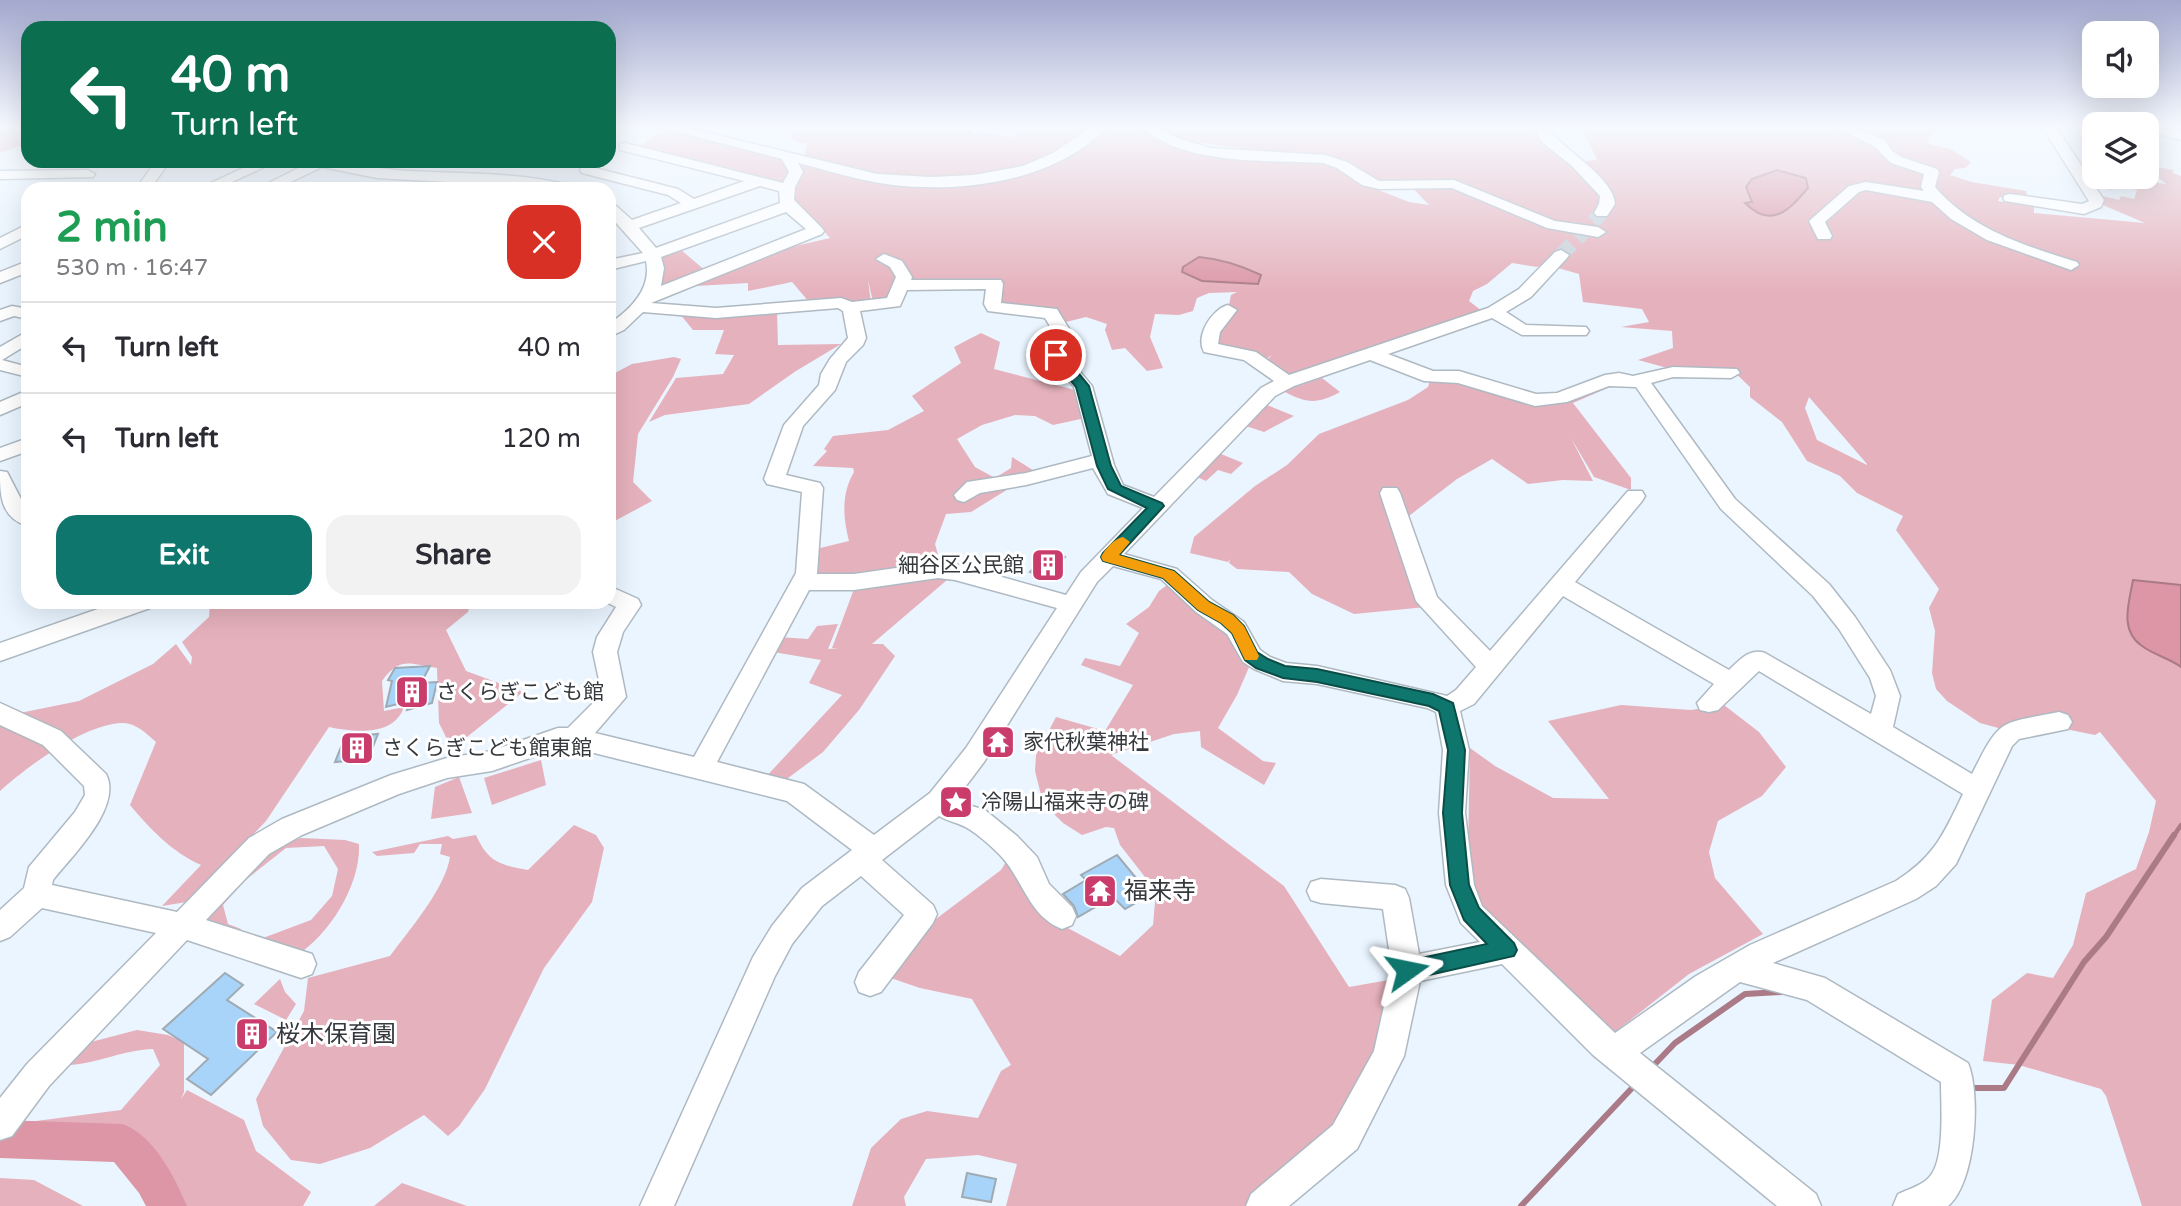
<!DOCTYPE html>
<meta charset="utf-8">
<style>
:root{--surface:#fff;--page:#f2f2f3;--text:#2b2b33;--muted:#7c7c81;--line:#e1e1e2;--accent:#0f766e}
body{margin:0;font-family:"Varela Round","Noto Sans JP",sans-serif;background:var(--page);color:var(--text);height:100vh;display:flex;flex-direction:column;font-size:26px;white-space:nowrap}
*{box-sizing:border-box;margin:0}
p{font-size:23px;color:var(--muted)}
.icon{flex:none;width:38px;height:38px;fill:none;stroke:currentColor;stroke-width:2;stroke-linecap:round;stroke-linejoin:round}
.map{position:relative;flex:1;overflow:hidden}
.drawer{position:absolute;left:21px;top:182px;width:595px;height:427px;display:flex;flex-direction:column;background:var(--surface);border-radius:21px;box-shadow:0 7px 28px #0002}
.drawer>*{flex:none}
.guide{position:absolute;left:21px;top:21px;width:595px;height:147px;border-radius:21px;box-shadow:0 7px 28px #0002;background:#0b6e4f;color:#fff;overflow:hidden}
.controls{position:absolute;left:2082px;top:21px;display:grid;gap:14px}
.controls a{display:grid;place-items:center;width:77px;height:77px;border-radius:14px;background:var(--surface);box-shadow:0 7px 28px #0002;font-size:35px}
.pin{position:absolute;display:grid;place-items:center;width:60px;height:60px;color:#fff;margin:-30px;border:4px solid #fff;border-radius:50%;box-shadow:0 2px 7px #0007}
.me{position:absolute;width:77px;margin:-38px;rotate:78deg;stroke-linejoin:round;filter:drop-shadow(0 0 5px #0008)}
.turn{display:flex;align-items:center;gap:24px;height:147px;padding:0 35px;font-size:32px}
.turn .icon{width:91px;height:91px;stroke-width:2.5}
.turn b{display:block;font-size:49px;line-height:60px}
.round{display:grid;place-items:center;flex:none;width:74px;height:74px;border-radius:21px;background:var(--page)}
.overview{display:flex;align-items:center;justify-content:space-between;height:119px;padding:0 35px}
h1{font-size:42px;font-weight:700;line-height:52px;color:#1e9e55}
.action{display:flex;gap:14px;margin-top:auto;padding:14px 35px}
.action a{flex:1;height:80px;border-radius:21px;background:var(--accent);color:#fff;font-size:28px;font-weight:700;line-height:80px;text-align:center}
.action a+a{background:var(--page);color:var(--text)}
ul{padding:0;list-style:none}
li{display:flex;align-items:center;gap:21px;height:91px;padding:0 35px;border-top:2px solid var(--line)}
li div{flex:1}
li b{display:block;font-size:26px}
li em{font-style:normal}
.map>svg:first-child{display:block}
</style>
<div class="map">
<svg width="2181" height="1206" viewBox="0 0 2181 1206">
<rect width="100%" height="100%" fill="#eaf5ff"/>
<path fill="#e5b1bc" fill-rule="evenodd" d="M0,125H28V143L0,153Z
M795,125H943L1013,137L1026,125H1142L1200,154L1266,161L1317,162L1338,169L1358,182L1409,202L1429,205L1407,182H1381L1320,155L1259,151L1183,140L1153,125H1532L1537,133L1573,162L1597,160L1581,125H1941L1928,137L1929,144L1950,149L1971,162L1965,168L1955,169L1950,175L1972,182L2026,191L2028,201L2000,197L1998,201L2034,207V213L2145,223L2103,205L2099,195L2119,200L2121,196L2134,199L2137,190L2115,185L2112,190L2101,187C2131,167 2137,182 2166,184L2149,170L2147,165L2173,170V173L2181,176V1206H2142L2106,1096L2101,1089L2019,1065L1983,1061L1992,1000L2027,973L2053,978L2073,945L2086,893L2136,869L2149,832L2156,801L2100,732L2095,735L2041,724L2002,729L1980,723L1947,701L1936,689L1932,673L1935,631L1929,608L1939,589L1896,530L1903,516L1857,493L1840,476L1807,461L1782,422L1750,397V387L1731,369L1675,370L1638,360L1673,348L1672,331L1621,327L1649,322L1642,309L1583,302L1579,274L1544,264L1537,267L1512,263L1487,284L1473,291L1469,301L1482,311L1286,377L1266,361L1272,355L1260,363L1210,348L1228,310L1231,295L1237,292L1209,293L1197,298L1193,311L1179,315L1155,314L1150,337L1163,368L1147,371L1125,348L1112,350L1105,330L1107,324L1086,317L1058,324L1053,312L994,308L995,285H904L892,300L873,302L868,280L871,303H810L792,282L748,291V283L696,286L787,248L830,238L822,229L787,206L783,187L634,150L664,129L796,159L804,157L808,142L802,144L791,138ZM1809,397L1867,464V465L1817,440L1805,408Z
M680,249L707,272L660,290V258Z
M777,311L778,345L841,344L796,371L749,404L665,415L649,422L676,378L723,374L734,355L715,354L724,330H693L680,314Z
M981,333L1000,342L994,369L1083,392L1090,417L1053,425L1035,416L1015,415L982,425L957,439L975,467L995,478L1011,468L1012,457L1036,472L971,512L946,514L935,544L938,555L929,566L812,578V550L849,541C843,518 841,494 854,472L853,468L813,466L827,451L824,449L833,436L888,430L924,411L912,396L961,363L954,347Z
M674,357L681,359L673,377L638,434L633,482L652,501L609,524V388L615,385V373L632,364Z
M1431,377H1459L1535,400L1565,399L1619,383L1573,403L1631,478V490L1594,477L1571,438L1593,481L1563,480L1528,484L1492,459L1457,479L1401,522L1426,607L1354,614L1312,594L1289,572L1237,569L1229,563L1230,559L1228,562L1190,553L1194,537L1255,486L1287,465L1319,434L1408,400L1428,387Z
M1322,378L1340,392C1316,405 1306,403 1283,391Z
M1267,405L1294,416L1264,432L1246,426Z
M1221,454L1243,463L1231,474L1218,470L1206,481L1197,477Z
M943,574L947,580L872,644H883L895,656L859,710L823,752L780,784L763,780L842,695L809,683L821,660L773,652L779,637L808,639L817,626L838,624L828,649L839,648H832L854,589Z
M1174,580L1253,658L1237,695L1218,728L1263,761L1276,763L1264,785L1201,747L1200,731L1174,734L1111,755L1284,886L1349,987L1400,978L1345,1137L1255,1206H1006L1017,1164L978,1155L926,1159L904,1197L906,1206H852L871,1148L901,1119L927,1111L978,1118L1001,1071L1011,1065L972,999L920,988L882,975L932,922L1001,870L1009,857L1064,926L1120,956L1153,925L1156,891L1120,845L1114,828L1106,827L1082,835L1063,823L1043,803L1035,771L1036,755L1056,717L1105,731L1133,685L1081,665L1085,658L1120,666L1139,633L1126,624L1149,607L1159,591Z
M210,602H471L468,612L446,630L466,671L523,692L452,749L439,723L437,668C410,664 400,656 382,681L384,711L404,707C394,737 353,732 329,727L266,821L226,863L199,900L162,906L201,865C172,852 151,830 130,805L156,742C147,734 136,723 123,723C84,724 28,766 0,791V717L79,701L153,664L176,644L191,665L192,657L182,642L209,617Z
M1621,705L1691,710L1724,705L1759,732L1786,767L1762,796L1718,821L1709,852L1715,878L1763,934L1689,974L1610,1036L1467,904L1470,748L1495,766L1553,798L1609,799L1548,721Z
M541,760L546,785L492,805L484,778Z
M459,777L472,813L431,819L435,787Z
M574,825L596,835L604,848L592,902L544,968L485,1089L459,1126L448,1136L424,1115L370,1148L320,1164L291,1160L263,1126L256,1099L304,1011L308,978L390,956C409,930 445,889 450,857L440,854L442,844H420L414,853L377,856L372,852L448,836L453,839L476,835C488,862 500,865 528,870Z
M301,838L345,840L359,844C361,884 330,934 297,955L263,938L311,920L332,896L338,869L324,846L286,848L243,882L223,905L228,924L241,929L239,933L208,922L205,912L275,845Z
M280,979L285,992L296,1004L286,1020L254,1004Z
M137,1030L168,1035L184,1042V1092L181,1099L187,1090L244,1120L256,1151L311,1192L303,1206H147L123,1151L79,1143L0,1152V1132L5,1125L121,1110L160,1065L153,1049C122,1050 100,1063 70,1065L87,1043Z
M0,1178L34,1180L83,1206H0Z
M402,1183L467,1206H374Z"/>
<path fill="#dc96a6" stroke="#aa7a86" stroke-width="2" d="M1777,170L1806,178L1808,188C1790,209 1772,230 1745,203L1752,202L1746,187L1752,179Z
M1199,257C1222,259 1240,265 1261,275L1258,284L1202,281L1182,272L1183,267Z
M2133,580L2181,585V667C2169,658 2154,655 2142,646C2119,630 2129,603 2133,580Z"/>
<g fill="none" stroke-linecap="round" stroke-linejoin="round">
<path stroke="#aa7a86" stroke-width="4.5" d="M2173,837L2181,825"/>
<path stroke="#aa7a86" stroke-width="6" d="M1654,1065L1675,1043L1745,994L1782,992
M1975,1088H2004L2084,962L2106,937L2174,835
M1521,1206L1633,1087"/>
<path fill="#dc96a6" fill-rule="evenodd" d="M0,1120L123,1124C155,1137 174,1176 187,1206H146L139,1193L114,1162L0,1158Z"/>
</g>
<path fill="#a7d4f8" stroke="#9faab3" stroke-width="2" d="M1050,551L1065,557L1046,579L1030,572Z
M430,666L421,683L437,682L432,703L407,710L410,701L386,707L392,681L388,680L395,668Z
M378,734L368,759L335,762L345,737Z
M1117,855L1137,879L1127,886L1139,901L1125,909L1113,897L1078,917L1074,906L1063,894L1086,880L1081,875Z
M225,973L243,985L227,1000L277,1032L211,1095L187,1079L208,1059L163,1029Z
M967,1173L996,1179L991,1202L962,1197Z"/>
<g fill="none" stroke-linecap="round" stroke-linejoin="round">
<path stroke="#c6cfd8" stroke-width="15" stroke-dasharray="15 8" stroke-linecap="butt" d="M1561,255L1602,213"/>
<g stroke="#aeb9c2" stroke-width="3">
<path id="minor" d="M609,125H618L609,131Z
M651,125H676L877,174L931,177L974,175L1023,166L1053,153L1094,125H1109C1058,181 965,193 893,185C861,181 829,171 798,163L803,172L795,187L794,200L822,228L824,231L822,234L651,303L716,308L841,298L852,302L887,298L896,277L890,267L876,259L884,254L902,261L912,277L911,280H1001L1003,284L1001,303L1057,309L1077,342L1065,354L1092,386L1114,465L1123,485L1154,497L1261,388L1274,381L1244,360L1204,352C1195,336 1212,309 1228,305L1237,310L1220,332L1218,344L1256,352L1289,375L1488,308L1519,289L1555,252L1561,250L1569,255L1567,258L1531,297L1506,312L1526,325L1586,327L1589,331L1586,335H1522L1492,318L1388,354L1433,371H1459L1536,394L1557,393L1605,375L1619,373L1633,376L1673,367L1737,369L1740,373L1731,378L1673,377L1651,383L1735,499L1829,584L1855,617L1890,670L1900,696L1893,727L1972,774C2001,717 1998,724 2059,712L2068,715L2072,722L2068,729L2019,739L2012,746L1956,864L1936,886L1916,899L1773,963L1825,978L1968,1063C1981,1094 1976,1183 1948,1206H1893L1898,1194C1909,1189 1924,1185 1931,1175C1945,1157 1941,1105 1941,1082L1807,1000L1740,982L1640,1053L1816,1194L1821,1206H1777L1593,1055L1502,964L1420,981L1404,1056L1357,1149L1289,1206H1246L1251,1194L1333,1125L1374,1051L1392,970L1383,909L1321,903L1311,900L1307,891L1311,882L1321,879L1395,885L1405,889L1409,898L1419,954L1480,942L1461,923L1446,885L1439,813L1443,750L1436,712L1427,708L1317,684L1283,681L1254,669L1243,662L1227,634L1196,612L1161,579L1113,566L1097,582L984,762L956,799L965,804L985,810L1017,836L1037,857L1049,884L1072,907L1076,916L1072,925L1062,929C1028,916 1023,878 999,854C991,846 980,836 969,829C960,823 949,822 939,816L882,860L933,905L937,914L933,923L881,992L870,996L859,992L855,982L859,972L904,915L861,876L822,906L792,944L775,976L674,1206H640L753,957L772,926L802,888L852,850L787,801L574,748H559L492,771L447,778L399,794L302,835L269,854L206,920L312,954L316,964L312,974L301,978L187,940L49,1086L12,1136L0,1140V1098L27,1064L156,933L42,908L10,937L0,941V910L24,888L29,867L75,812L85,795L84,786L43,745L0,725V703L61,731L106,774C123,807 72,856 53,880L52,885L177,912L249,838L282,819L391,775L447,758L491,751L558,728H568L602,694L593,652L597,637L616,607L606,602H609V586L638,599L641,605L623,632L617,652L626,697L595,733L694,757L796,573L802,492L767,484L764,479L784,425L819,385L821,374L830,359L848,338L843,311L838,308L716,318L643,312L624,330L609,337V324C630,310 652,289 646,261L609,270V260L643,253L609,215V202L614,204L632,220L681,203L668,195L582,173L580,170L582,167L587,166L678,189L694,199L744,181L620,150V144L625,143L783,183L789,172L782,159ZM760,186L779,191L780,203L656,248L639,228ZM786,212L806,229L661,286L664,268L661,257ZM986,289L984,304L988,311L1045,318L1059,341L1046,353L1074,387L1092,456L1026,473L967,482L954,495L957,500L964,502L980,493L1026,485L1093,468L1108,494L1143,508L1081,572L1066,595L955,564L938,562L854,574H817L823,488L820,483L786,475L803,426L835,390L846,362L863,345L866,338L860,311L900,306L907,290ZM1370,360L1424,381L1458,383L1535,406L1567,402L1609,386L1636,387L1721,509L1813,596L1839,629L1870,678L1876,696L1871,714L1765,653C1749,648 1740,660 1729,670L1575,582L1642,501L1645,496L1642,491H1628L1490,651L1437,597L1400,493L1397,488H1383L1380,493L1416,601L1476,667L1456,690L1447,696L1317,666L1286,663L1270,657L1260,650L1244,622L1212,600L1177,569L1124,554L1275,396L1294,386ZM938,578L955,580L1057,608L966,748L930,793L874,835L804,784L717,762L809,590H854ZM1563,596L1714,684L1697,703L1700,710L1709,712L1718,710L1759,671L1963,794C1943,835 1935,856 1896,881L1750,945L1696,976L1615,1033L1482,906L1474,885L1465,813L1469,750L1460,711L1474,704Z
M972,125H987L975,134L968,130Z
M1139,125H1155L1177,138L1211,148L1325,155L1347,162L1379,181L1454,180L1555,221L1598,227L1606,232L1598,237L1547,228L1452,188L1379,189L1362,185L1337,168L1323,163C1269,160 1180,166 1139,125Z
M1532,125H1545C1560,148 1614,177 1615,204L1607,216H1597L1594,213L1599,204L1600,196L1571,165L1543,143Z
M1831,125H1849L1886,141L1891,150L1901,157L1937,169L1939,172L1935,187C1971,229 2025,246 2077,262L2079,265L2071,270L1987,240L1951,219L1932,202L1866,190L1859,192L1825,222L1832,236L1830,239H1818L1809,221L1849,186L1866,182L1924,191L1921,187L1924,174L1891,163L1875,147Z
M2041,125H2055L2104,200L2101,207L2084,214L2005,201L2003,198L2005,195L2010,194L2082,204L2089,201Z
M2147,125L2181,132V140L2147,131Z
M156,161H170L150,189H136Z
M258,161H277L217,189H198Z
M307,161C341,161 374,169 408,171C464,174 519,172 573,186L575,189L377,178L322,167L276,189H257L308,163Z
M88,170L95,174L93,177L0,179V171Z
M28,224V235L0,249V238Z
M28,261V272L0,283V272Z
M12,306L28,309V319L14,316L0,321V310Z
M28,331V344L2,360L28,367V377L0,370V347Z
M28,390V403L0,415V402Z
M28,438V451L0,461V448Z
M0,471L7,472L22,501L28,507V526C0,518 0,494 0,471Z
M118,602H153L150,608L0,661V643Z"/>
</g>
<use href="#minor" fill="#fff" fill-rule="evenodd"/>
</g>
<linearGradient id="sky" x2="0" y2="1"><stop stop-color="#a3a8ce"/><stop offset="0.43" stop-color="#f6faff"/><stop offset="1" stop-color="#f6faff" stop-opacity="0"/></linearGradient>
<rect width="2181" height="294" fill="url(#sky)"/>
<path fill="#0f766e" stroke="#0a4d48" stroke-width="2" d="M1056,351L1061,352L1089,386L1111,466L1121,486L1162,503L1164,506L1119,555L1174,571L1209,602L1233,615L1244,626L1257,652L1268,659L1285,666L1317,669L1433,694L1453,703L1465,750L1462,813L1469,885L1479,908L1514,943L1517,950L1514,956L1407,980L1399,977L1396,970L1399,964L1407,961L1487,944L1464,920L1450,885L1443,813L1448,750L1439,711L1429,706L1317,682L1283,678L1256,668L1245,660L1232,633L1221,623L1198,610L1163,578L1103,561L1101,557L1103,553L1147,508L1108,489L1097,466L1076,387L1050,355Z"/>
<path fill="#f59e0b" d="M1123,537L1130,542L1119,555L1174,571L1209,602L1233,615L1244,626L1259,656L1257,660H1245L1232,633L1221,623L1198,610L1163,578L1103,561L1101,557C1105,549 1114,539 1123,537Z"/>
<defs>
<g id="building-square" transform="scale(1.75)"><rect x="-9" y="-9" width="18" height="18" rx="4" fill="#c93c6c" stroke="#fff"/><path d="M-4-6H4V6H1V3H-1V6H-4ZM-2.5-4.3h1.7v1.8h-1.7ZM.8-4.3h1.7v1.8H.8ZM-2.5-1h1.7V.8h-1.7ZM.8-1h1.7V.8H.8Z" fill="#fff"/></g>
<g id="temple-square" transform="scale(1.75)"><rect x="-9" y="-9" width="18" height="18" rx="4" fill="#c93c6c" stroke="#fff"/><path d="M0-6L5-2H3V0L6.5 2.5H4V6H1.5V3h-3V6H-4V2.5H-6.5L-3 0V-2H-5Z" fill="#fff"/></g>
<g id="sight-square" transform="scale(1.75)"><rect x="-9" y="-9" width="18" height="18" rx="4" fill="#c93c6c" stroke="#fff"/><path d="M0-6L1.8-2.2L6-1.7L2.9 1.2L3.7 5.4L0 3.3L-3.7 5.4L-2.9 1.2L-6-1.7L-1.8-2.2Z" fill="#fff"/></g>
</defs>
<g fill-rule="evenodd">
<use href="#building-square" x="1048" y="565"/>
<use href="#building-square" x="412" y="692"/>
<use href="#temple-square" x="998" y="742"/>
<use href="#building-square" x="357" y="748"/>
<use href="#sight-square" x="956" y="802"/>
<use href="#temple-square" x="1100" y="891"/>
<use href="#building-square" x="252" y="1034"/>
</g>
<g text-anchor="middle" stroke-width="6" stroke-linejoin="round" paint-order="stroke">
<g font-size="21" fill="#35393d" stroke="#fff" text-anchor="start">
<text x="1024" y="572" text-anchor="end">細谷区公民館</text>
<text x="436" y="699">さくらぎこども館</text>
<text x="1023" y="749">家代秋葉神社</text>
<text x="382" y="755">さくらぎこども館東館</text>
<text x="981" y="809">冷陽山福来寺の碑</text>
</g>
<g font-size="24" fill="#35393d" stroke="#fff" text-anchor="start">
<text x="1124" y="899">福来寺</text>
<text x="276" y="1042">桜木保育園</text>
</g>
</g>
</svg>
<div class="controls">
<a><svg class="icon" aria-label="sound" viewBox="0 0 24 24"><path d="M4 9h4l5-4v14l-5-4H4zM17 9q2 3 0 6"/></svg></a>
<a><svg class="icon" aria-label="layers" viewBox="0 0 24 24"><path d="M12 4l9 5-9 5-9-5zM3 14l9 5 9-5"/></svg></a>
</div>
<div class="pin" style="left:1056px;top:355px;background:#d93025"><svg class="icon" aria-label="arrive" viewBox="0 0 24 24"><path d="M6 21V4h12l-3 4 3 4H6"/></svg></div>
<svg class="me" style="left:1407px;top:970px" viewBox="-20 -20 40 40"><path d="M0-17L14 15 0 8-14 15z" fill="#0f766e" stroke="#fff" stroke-width="4"/></svg>
<div class="guide">
<div class="turn"><svg class="icon" aria-label="left" viewBox="0 0 24 24"><path d="M17 20v-9H6M10 6l-5 5 5 5"/></svg><div><b>40 m</b>Turn left</div></div>
</div>
<section class="drawer">
<div class="overview"><div><h1>2 min</h1><p>530 m · 16:47</p></div><a class="round" style="background:#d93025;color:#fff"><svg class="icon" aria-label="close" viewBox="0 0 24 24"><path d="M6 6l12 12M18 6L6 18"/></svg></a></div>
<ul>
<li><svg class="icon" aria-label="left" viewBox="0 0 24 24"><path d="M17 20v-9H6M10 6l-5 5 5 5"/></svg><div><b>Turn left</b></div><em>40 m</em></li>
<li><svg class="icon" aria-label="left" viewBox="0 0 24 24"><path d="M17 20v-9H6M10 6l-5 5 5 5"/></svg><div><b>Turn left</b></div><em>120 m</em></li>
</ul>
<div class="action"><a>Exit</a><a>Share</a></div>
</section>
</div>
